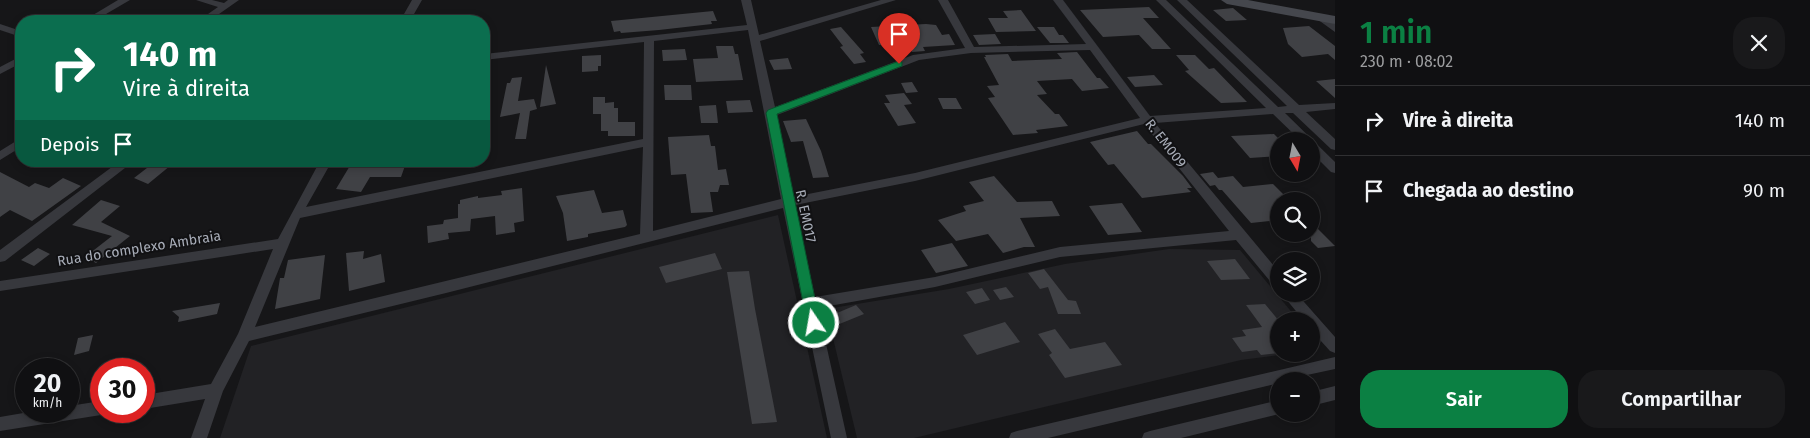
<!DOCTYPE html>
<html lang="pt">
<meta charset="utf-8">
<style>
:root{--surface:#101012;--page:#19191b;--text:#f1f3f6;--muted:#9c9d9f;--line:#303032;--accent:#0b8043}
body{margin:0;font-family:"Fira Sans",sans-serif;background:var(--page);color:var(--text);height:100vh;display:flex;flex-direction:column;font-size:19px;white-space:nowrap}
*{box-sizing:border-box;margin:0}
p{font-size:16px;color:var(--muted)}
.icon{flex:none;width:28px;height:28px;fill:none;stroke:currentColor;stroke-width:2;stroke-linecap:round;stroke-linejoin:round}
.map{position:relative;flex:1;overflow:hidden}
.details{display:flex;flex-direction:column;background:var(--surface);width:475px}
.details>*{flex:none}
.hud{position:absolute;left:15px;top:15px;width:475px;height:152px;border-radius:20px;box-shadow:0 2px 8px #0003,0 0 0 1px var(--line);background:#0b6e4f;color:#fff;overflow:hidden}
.needle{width:32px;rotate:170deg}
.tools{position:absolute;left:1270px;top:132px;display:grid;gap:10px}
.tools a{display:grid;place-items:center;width:50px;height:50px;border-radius:50%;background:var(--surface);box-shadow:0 2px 8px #0003,0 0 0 1px var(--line);font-size:25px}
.speed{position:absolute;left:15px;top:358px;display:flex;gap:10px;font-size:25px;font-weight:700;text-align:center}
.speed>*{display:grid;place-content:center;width:65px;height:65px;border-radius:50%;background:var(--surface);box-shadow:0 2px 8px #0003,0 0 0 1px var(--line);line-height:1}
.speed small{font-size:12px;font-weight:400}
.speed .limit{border:8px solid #d22;background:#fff;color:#111}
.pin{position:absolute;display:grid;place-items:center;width:42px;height:42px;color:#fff;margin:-51px -21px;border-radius:50% 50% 50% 0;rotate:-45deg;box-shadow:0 0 5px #0007}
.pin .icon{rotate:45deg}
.me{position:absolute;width:55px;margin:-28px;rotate:348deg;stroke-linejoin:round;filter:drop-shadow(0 0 4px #0008)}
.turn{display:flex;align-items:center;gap:18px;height:105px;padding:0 25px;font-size:22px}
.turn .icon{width:65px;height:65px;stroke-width:2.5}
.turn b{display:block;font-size:35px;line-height:42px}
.then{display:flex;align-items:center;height:48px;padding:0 25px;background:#0003;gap:10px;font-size:19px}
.round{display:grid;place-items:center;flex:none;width:52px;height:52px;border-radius:20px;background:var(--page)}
.head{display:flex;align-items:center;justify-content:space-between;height:85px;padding:0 25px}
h1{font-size:30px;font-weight:600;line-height:38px;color:var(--accent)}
.cta{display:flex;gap:10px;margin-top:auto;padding:10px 25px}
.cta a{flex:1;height:58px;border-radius:20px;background:var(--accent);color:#fff;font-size:20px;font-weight:600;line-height:58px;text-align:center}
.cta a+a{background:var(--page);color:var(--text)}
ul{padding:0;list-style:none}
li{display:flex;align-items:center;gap:15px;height:70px;padding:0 25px;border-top:1px solid var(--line)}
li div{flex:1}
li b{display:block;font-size:19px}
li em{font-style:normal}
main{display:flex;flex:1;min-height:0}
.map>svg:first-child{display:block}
</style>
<main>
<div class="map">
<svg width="1335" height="438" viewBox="0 0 1335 438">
<rect width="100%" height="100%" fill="#161618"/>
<path fill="#222225" d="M778,215L827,438H220L251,346Z
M1169,249L1240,250L1299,321H1279V354H1287L1241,360L914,438H857L826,309L949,289L1065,264Z"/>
<path fill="#404145" d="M1149,7L1159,18H1143L1171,49H1152L1139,35L1103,37L1080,10Z
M1233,8L1247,20L1226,21L1213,10Z
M1021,10L1036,31L996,32L988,18H1008L1003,11Z
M713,11L717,21H711L712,24L659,30L621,33L620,31L614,32L611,21Z
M926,24L936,25L942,35L949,34L955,45L923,47L925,51L912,52L908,44L879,45L871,27Z
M1309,26L1335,46V60L1328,54L1302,57L1288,44L1283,28Z
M841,27L864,53L860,54L866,62L854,64L840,47L843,46L830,29Z
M1037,27H1054L1059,35H1063L1069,43H1050Z
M995,34L1001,44L979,45L973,35Z
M716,46H733L735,54H738L743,80L696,82L693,59L718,58Z
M685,49L687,60L663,61L662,50Z
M1077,52L1097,78H1100L1109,88L1082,91L1072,79L1037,81L1047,94L1037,95L1055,114H1059L1068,126L1036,130L1038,133L1013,135L988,98L995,97L987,86L999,85L984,57H986L985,55L1008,54L1012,61L1062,59L1057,53Z
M601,55V66H598V71L582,72V56Z
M1176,55H1195L1209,69L1214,68L1247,102L1221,103L1185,71L1189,70Z
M788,58L792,69L774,70L769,60Z
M546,65L556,104L540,107Z
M1154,75L1163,85L1135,87L1127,77Z
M522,77L518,101L534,99L537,109L530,111L526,139H515L520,113L500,117L507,83H510L512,78Z
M1335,79V98L1316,81Z
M912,82L918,92L906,93L901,83Z
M664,85H691L692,100H665Z
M904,93L912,104L904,105L916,123L898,126L884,103H890L885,95Z
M593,97H605V103L614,102V108H618V122H635V136H608V131H601V114H593Z
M938,98H956L962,109H943Z
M750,100L753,112L728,113L726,101Z
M716,105L718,123H701L699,106Z
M806,119L821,151L829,177L813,178L803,141L791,142L783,121Z
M1137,131L1148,144H1151L1183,176L1192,188H1187L1191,192L1142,198L1114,164L1108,165L1090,142Z
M1274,134L1279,139V156L1250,158L1231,136Z
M709,135L711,146H715L718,170L726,169L729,185H720L718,192H710L713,212L691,213L686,174L671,175L668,137Z
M156,161H176L148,184L134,178Z
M356,161L391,164L406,163L401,177H370L361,192L336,189L351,164H354Z
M0,172L29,187L35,183L49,188L63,178L81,186L32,221L10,210L0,217Z
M1213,172L1218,178L1233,176L1243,187L1273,184L1290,201H1279V220L1251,223L1222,190H1219L1215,185L1210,186L1200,174Z
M994,176L1017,202L1052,201L1060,216L1020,218L1035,247H1024L1003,253L988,234L956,241L938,220L966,211L963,206L984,201L969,182Z
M522,188L524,221L514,223L515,232L496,235L495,216L471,219L470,231L448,233L449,239L428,243L427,226L443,224L444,220L458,218V204H460V200L478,196V198L502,195L501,191Z
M594,190L602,213L623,210L627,225L625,227L588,234V237L567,241L563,213L556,196Z
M101,200L120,206L101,222L130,236L96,263L85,257L112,236L72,225Z
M1122,203L1142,232L1108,235L1089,206Z
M1311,222L1335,246L1318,248L1311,241Z
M952,243L968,266L936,273L921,250Z
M38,248L50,254L34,266L21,260Z
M364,251L363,259L381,254L385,282L349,291L346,253Z
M715,253L722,269L666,283L659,267Z
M325,255L320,299L275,309L280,278H284L288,260Z
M1235,259L1250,279L1221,280L1207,261Z
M1044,269L1068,300L1076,301L1081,314H1058L1048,287L1040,289L1028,273Z
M749,271L755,309L777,422L752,424L727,272Z
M1006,287L1014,297L1000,300L993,290Z
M982,288L990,300L975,304L966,292Z
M220,303L217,314L178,322L179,317L172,311Z
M1265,304L1279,321V353L1261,355L1257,350L1242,352L1232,338L1246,336L1242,330L1262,327L1246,305Z
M856,305L864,314L837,325L830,316Z
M1005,322L1020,342L977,355L963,335Z
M1055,329L1070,349L1105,342L1122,365L1065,378L1049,355L1052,353L1038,334Z
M93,335L89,351L74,355L78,338Z"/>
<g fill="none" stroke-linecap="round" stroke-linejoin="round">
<path fill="#37383d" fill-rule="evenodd" d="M118,0H130L94,21H83Z
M196,0H212L224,3L228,0H239L209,21H198L218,7Z
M412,0H422L410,21H400Z
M741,0H751L759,35L881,0H896L760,41L775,107L913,55L965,48L938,0H948L974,47L1086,44L1053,0H1063L1150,116L1266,108L1156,0H1166L1278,107L1287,106L1177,0H1187L1299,105L1335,103V109L1306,112L1335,139V150L1331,149L1293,113H1285L1335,162V173L1331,172L1311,152V141H1301L1273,114L1155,123L1279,272V287L1274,286L1236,240L1060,257L935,287L818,308L847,438H831L783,208L446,293L249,341L223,391L207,438H191L205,399L144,409V395L211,384L238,334L273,249L0,291V281L278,239L320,161H332L306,207L643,139L644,42L484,60V54L747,25ZM748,30L781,199L653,231L654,41ZM1090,50L1140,118L915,173L793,197L777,115L919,60L971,53ZM1144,124L1229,231L1060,247L935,277L815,297L795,205L915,181ZM643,147L640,234L255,327L300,218Z
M1320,14L1335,24V32L1317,19V15Z
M0,24L21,31V37L0,30Z
M21,56V63L0,74V67Z
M21,138V147L0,160V151Z
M120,161H134L5,261L0,262V250Z
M1282,294H1297L1335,337V353L1330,351L1311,330V321H1304Z
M1335,357V369L1279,381V383L1048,438H1009L1011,433L1017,431Z
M1335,386V400L1311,406V392Z
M1279,400V414L1181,438H1142L1144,433L1150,431Z
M101,401V411H107L101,415L0,431V417L35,411H69V406Z"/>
<path fill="#45474d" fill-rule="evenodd" d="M1221,0H1248L1335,16V24L1227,4Z"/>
</g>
<path fill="#0b8043" stroke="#07532c" d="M899,61L902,62V66L777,114L820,323L818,327L814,328L809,327L807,323L766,113L768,110Z"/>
<g text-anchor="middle" stroke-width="4" stroke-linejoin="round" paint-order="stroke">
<g font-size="14" fill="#a8adb8" stroke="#111113">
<text transform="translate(1166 143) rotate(52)" y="5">R. EM009</text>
<text transform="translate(806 216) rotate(78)" y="5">R. EM017</text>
<text transform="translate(139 248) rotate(-9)" y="5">Rua do complexo Ambraia</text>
</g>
</g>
</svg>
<div class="tools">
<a><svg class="needle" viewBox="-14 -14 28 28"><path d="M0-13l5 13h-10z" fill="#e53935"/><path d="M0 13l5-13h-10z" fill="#9c9d9f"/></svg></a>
<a><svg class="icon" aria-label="search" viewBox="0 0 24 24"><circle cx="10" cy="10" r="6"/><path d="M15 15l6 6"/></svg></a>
<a><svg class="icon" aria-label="layers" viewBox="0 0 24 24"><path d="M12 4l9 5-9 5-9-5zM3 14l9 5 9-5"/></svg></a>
<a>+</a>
<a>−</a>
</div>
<div class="speed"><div>20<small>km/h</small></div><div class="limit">30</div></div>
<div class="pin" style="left:899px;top:64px;background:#d93025"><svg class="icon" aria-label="arrive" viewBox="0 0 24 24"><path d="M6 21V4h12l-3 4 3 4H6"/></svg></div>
<svg class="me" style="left:814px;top:323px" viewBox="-20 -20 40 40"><circle r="17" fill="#0b8043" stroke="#fff" stroke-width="3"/><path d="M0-11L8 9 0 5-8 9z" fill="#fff"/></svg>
<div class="hud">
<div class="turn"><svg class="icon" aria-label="right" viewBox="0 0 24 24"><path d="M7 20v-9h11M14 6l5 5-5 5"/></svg><div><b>140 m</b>Vire à direita</div></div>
<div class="then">Depois<svg class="icon" aria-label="arrive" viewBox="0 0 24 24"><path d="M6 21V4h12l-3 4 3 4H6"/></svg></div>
</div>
</div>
<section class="details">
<div class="head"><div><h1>1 min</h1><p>230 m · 08:02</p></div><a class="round"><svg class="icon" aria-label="close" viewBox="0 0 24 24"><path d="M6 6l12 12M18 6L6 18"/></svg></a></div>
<ul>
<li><svg class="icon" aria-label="right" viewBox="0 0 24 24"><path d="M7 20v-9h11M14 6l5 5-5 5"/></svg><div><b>Vire à direita</b></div><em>140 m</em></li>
<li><svg class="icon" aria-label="arrive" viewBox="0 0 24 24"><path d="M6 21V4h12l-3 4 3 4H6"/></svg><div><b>Chegada ao destino</b></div><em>90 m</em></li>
</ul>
<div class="cta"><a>Sair</a><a>Compartilhar</a></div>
</section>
</main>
